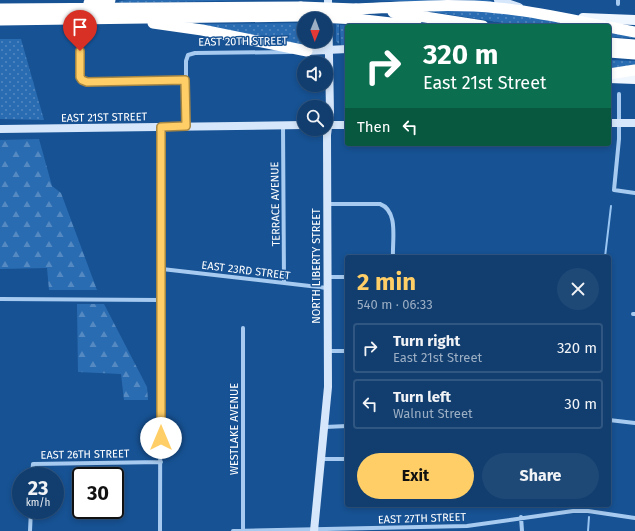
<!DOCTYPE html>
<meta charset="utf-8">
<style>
:root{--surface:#113e6f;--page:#1e4977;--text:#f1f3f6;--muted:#9caec3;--line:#305782;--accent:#ffce67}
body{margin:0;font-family:"Fira Sans",sans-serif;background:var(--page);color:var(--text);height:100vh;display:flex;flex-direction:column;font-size:15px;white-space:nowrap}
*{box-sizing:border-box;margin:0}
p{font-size:13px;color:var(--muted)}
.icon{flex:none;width:22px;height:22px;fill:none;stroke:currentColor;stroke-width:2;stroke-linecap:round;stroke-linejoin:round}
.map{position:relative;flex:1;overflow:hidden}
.drawer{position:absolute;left:345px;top:255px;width:266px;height:252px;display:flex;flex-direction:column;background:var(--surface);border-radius:4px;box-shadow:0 2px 6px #0003,0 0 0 1px var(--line)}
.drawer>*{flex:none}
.hud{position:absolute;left:345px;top:24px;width:266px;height:122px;border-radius:4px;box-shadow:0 2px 6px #0003,0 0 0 1px var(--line);background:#0b6e4f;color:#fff;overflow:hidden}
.needle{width:26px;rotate:181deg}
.buttons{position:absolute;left:297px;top:12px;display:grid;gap:8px}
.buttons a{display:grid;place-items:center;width:36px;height:36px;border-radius:50%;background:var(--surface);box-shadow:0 2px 6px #0003,0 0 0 1px var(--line);font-size:20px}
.speed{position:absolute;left:12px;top:467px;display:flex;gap:8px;font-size:20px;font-weight:700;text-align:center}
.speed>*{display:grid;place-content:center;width:52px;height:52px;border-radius:50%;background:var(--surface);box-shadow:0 2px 6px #0003,0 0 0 1px var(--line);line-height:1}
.speed small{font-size:10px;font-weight:400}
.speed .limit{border:2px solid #111;border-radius:6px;background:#fff;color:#111}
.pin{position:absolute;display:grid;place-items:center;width:34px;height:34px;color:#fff;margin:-41px -17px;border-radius:50% 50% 50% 0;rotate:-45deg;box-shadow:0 0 4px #0007}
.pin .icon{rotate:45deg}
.me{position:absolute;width:44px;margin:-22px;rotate:0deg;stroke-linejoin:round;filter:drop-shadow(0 0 3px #0008)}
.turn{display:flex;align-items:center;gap:14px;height:84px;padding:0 12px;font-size:18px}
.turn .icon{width:52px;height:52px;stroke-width:2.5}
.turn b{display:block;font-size:28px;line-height:34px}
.then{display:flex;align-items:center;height:38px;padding:0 12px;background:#0003;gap:8px;font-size:15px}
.round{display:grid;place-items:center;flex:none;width:42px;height:42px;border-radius:21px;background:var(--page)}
.summary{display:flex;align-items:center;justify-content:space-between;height:68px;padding:0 12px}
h1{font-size:24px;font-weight:700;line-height:30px;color:var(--accent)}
.cta{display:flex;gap:8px;margin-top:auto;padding:8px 12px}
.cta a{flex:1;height:46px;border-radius:24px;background:var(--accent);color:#111;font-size:16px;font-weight:700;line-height:46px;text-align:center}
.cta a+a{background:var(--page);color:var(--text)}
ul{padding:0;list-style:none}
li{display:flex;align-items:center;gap:12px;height:50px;margin:0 8px 6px;padding:0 4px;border:2px solid var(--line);border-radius:4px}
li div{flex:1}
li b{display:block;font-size:15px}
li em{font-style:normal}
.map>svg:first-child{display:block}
</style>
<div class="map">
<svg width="635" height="531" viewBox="0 0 635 531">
<defs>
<pattern id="grass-dots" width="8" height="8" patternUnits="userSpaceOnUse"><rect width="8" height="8" fill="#2a6cb2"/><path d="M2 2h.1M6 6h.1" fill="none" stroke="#5589c1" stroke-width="1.8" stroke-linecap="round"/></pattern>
<pattern id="forest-firs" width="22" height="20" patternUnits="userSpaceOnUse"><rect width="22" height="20" fill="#2a6cb2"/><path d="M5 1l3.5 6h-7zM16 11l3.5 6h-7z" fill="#5589c1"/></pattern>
</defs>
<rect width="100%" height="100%" fill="#175294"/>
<path fill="url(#grass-dots)" d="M130,0H254L120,3L119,1Z
M371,0H488L499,4Z
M433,10L503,11L587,26H523L433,12Z
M304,23V41H318V46H301L190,24Z
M336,24H339V44L336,41Z
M340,25L365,26H347V46L341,45Z
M609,30L635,35V38L609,37Z
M0,39H21L44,120L0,119Z
M609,60L635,61V67L609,70Z"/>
<path fill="url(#forest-firs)" d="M39,139L52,186L61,193L97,290H49L47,268L0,269V140Z
M77,304H104L147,387L148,400H124L121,374L78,372Z"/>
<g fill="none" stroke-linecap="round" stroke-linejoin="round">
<path stroke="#9ac6f3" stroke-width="2" d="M605,257L611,206
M588,531L589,517"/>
<path stroke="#a7cbf0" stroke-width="4" d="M618,0V4
M80,51V77L82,80L87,82L185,81
M619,94V139L614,190L635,193
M283,125L284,283
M186,127V61L188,55L195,53L291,52
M327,204H380C399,211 392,241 393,257
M162,269L327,288
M327,277H347
M0,299L161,300
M633,314H635
M328,351H347
M609,420L635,423
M325,427L347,426
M321,459H347
M32,476L33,464L161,462
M521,517L522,531
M30,531L31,510
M160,531L161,127
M233,531L467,526L573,511H588L635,518
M243,531V328"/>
<path stroke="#d6e7fb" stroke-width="8" d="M498,0L519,7
M307,51L347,49
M609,123H635
M326,125H347
M0,129L304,125
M314,531L328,387L327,135L330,112L328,0"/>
<path stroke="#f1f7ff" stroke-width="10" d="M583,18L635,20
M609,78L635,79"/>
<path stroke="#fff" stroke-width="11" d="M89,3L110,0
M0,9L301,7
M356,9C403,7 451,3 498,8C534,11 568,19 603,26
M393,12L483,26
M356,19L417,26
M0,20L301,16
M153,23L202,30L307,51
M609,27L635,32
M609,43L635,45
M609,52L635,54
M609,74L635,70"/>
<path stroke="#fff" stroke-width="11" d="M301,7L356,9
M301,16L356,19"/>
</g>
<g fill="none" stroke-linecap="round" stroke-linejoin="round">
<g stroke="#a68643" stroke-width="10">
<path id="route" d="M80,51V77L82,80L87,82L185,80L186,126L161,127V438"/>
</g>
<use href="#route" stroke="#ffce67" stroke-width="7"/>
</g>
<g text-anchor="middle" stroke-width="3" stroke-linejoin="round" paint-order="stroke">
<g font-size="11" fill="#fff" stroke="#175294">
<text transform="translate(243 41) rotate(-1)" y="4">EAST 20TH STREET</text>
<text transform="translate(104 117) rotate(-1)" y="4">EAST 21ST STREET</text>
<text transform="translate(275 204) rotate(-91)" y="4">TERRACE AVENUE</text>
<text transform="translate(316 266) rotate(-90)" y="4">NORTH LIBERTY STREET</text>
<text transform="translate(246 270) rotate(7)" y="4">EAST 23RD STREET</text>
<text transform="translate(234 429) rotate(-90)" y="4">WESTLAKE AVENUE</text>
<text transform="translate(85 454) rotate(-1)" y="4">EAST 26TH STREET</text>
<text transform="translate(422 518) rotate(-2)" y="4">EAST 27TH STREET</text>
</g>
</g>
</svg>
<div class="buttons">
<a><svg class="needle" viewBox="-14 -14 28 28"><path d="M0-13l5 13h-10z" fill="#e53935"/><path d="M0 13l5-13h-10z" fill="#9caec3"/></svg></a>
<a><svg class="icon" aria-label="sound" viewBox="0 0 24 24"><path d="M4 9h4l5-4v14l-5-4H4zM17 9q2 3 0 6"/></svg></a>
<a><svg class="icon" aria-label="search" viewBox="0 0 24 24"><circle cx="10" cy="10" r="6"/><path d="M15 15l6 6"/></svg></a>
</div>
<div class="speed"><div>23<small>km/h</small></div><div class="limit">30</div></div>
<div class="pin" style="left:80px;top:51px;background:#d93025"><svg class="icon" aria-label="arrive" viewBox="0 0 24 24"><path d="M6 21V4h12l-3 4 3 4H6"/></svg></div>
<svg class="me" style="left:161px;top:438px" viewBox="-20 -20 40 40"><circle r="19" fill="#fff"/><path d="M0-13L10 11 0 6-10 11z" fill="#ffce67"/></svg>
<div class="hud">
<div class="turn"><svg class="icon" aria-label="right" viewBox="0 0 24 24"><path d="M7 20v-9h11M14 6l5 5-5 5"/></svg><div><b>320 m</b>East 21st Street</div></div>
<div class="then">Then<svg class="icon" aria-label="left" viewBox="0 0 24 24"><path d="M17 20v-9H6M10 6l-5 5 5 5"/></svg></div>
</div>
<section class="drawer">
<div class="summary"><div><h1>2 min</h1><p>540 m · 06:33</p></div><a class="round"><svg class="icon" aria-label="close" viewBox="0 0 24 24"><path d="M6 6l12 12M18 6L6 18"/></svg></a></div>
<ul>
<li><svg class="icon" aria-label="right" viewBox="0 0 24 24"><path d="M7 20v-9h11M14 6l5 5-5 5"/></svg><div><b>Turn right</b><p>East 21st Street</p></div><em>320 m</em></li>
<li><svg class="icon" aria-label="left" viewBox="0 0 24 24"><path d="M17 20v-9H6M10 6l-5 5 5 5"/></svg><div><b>Turn left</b><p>Walnut Street</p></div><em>30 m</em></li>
</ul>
<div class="cta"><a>Exit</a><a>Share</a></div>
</section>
</div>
